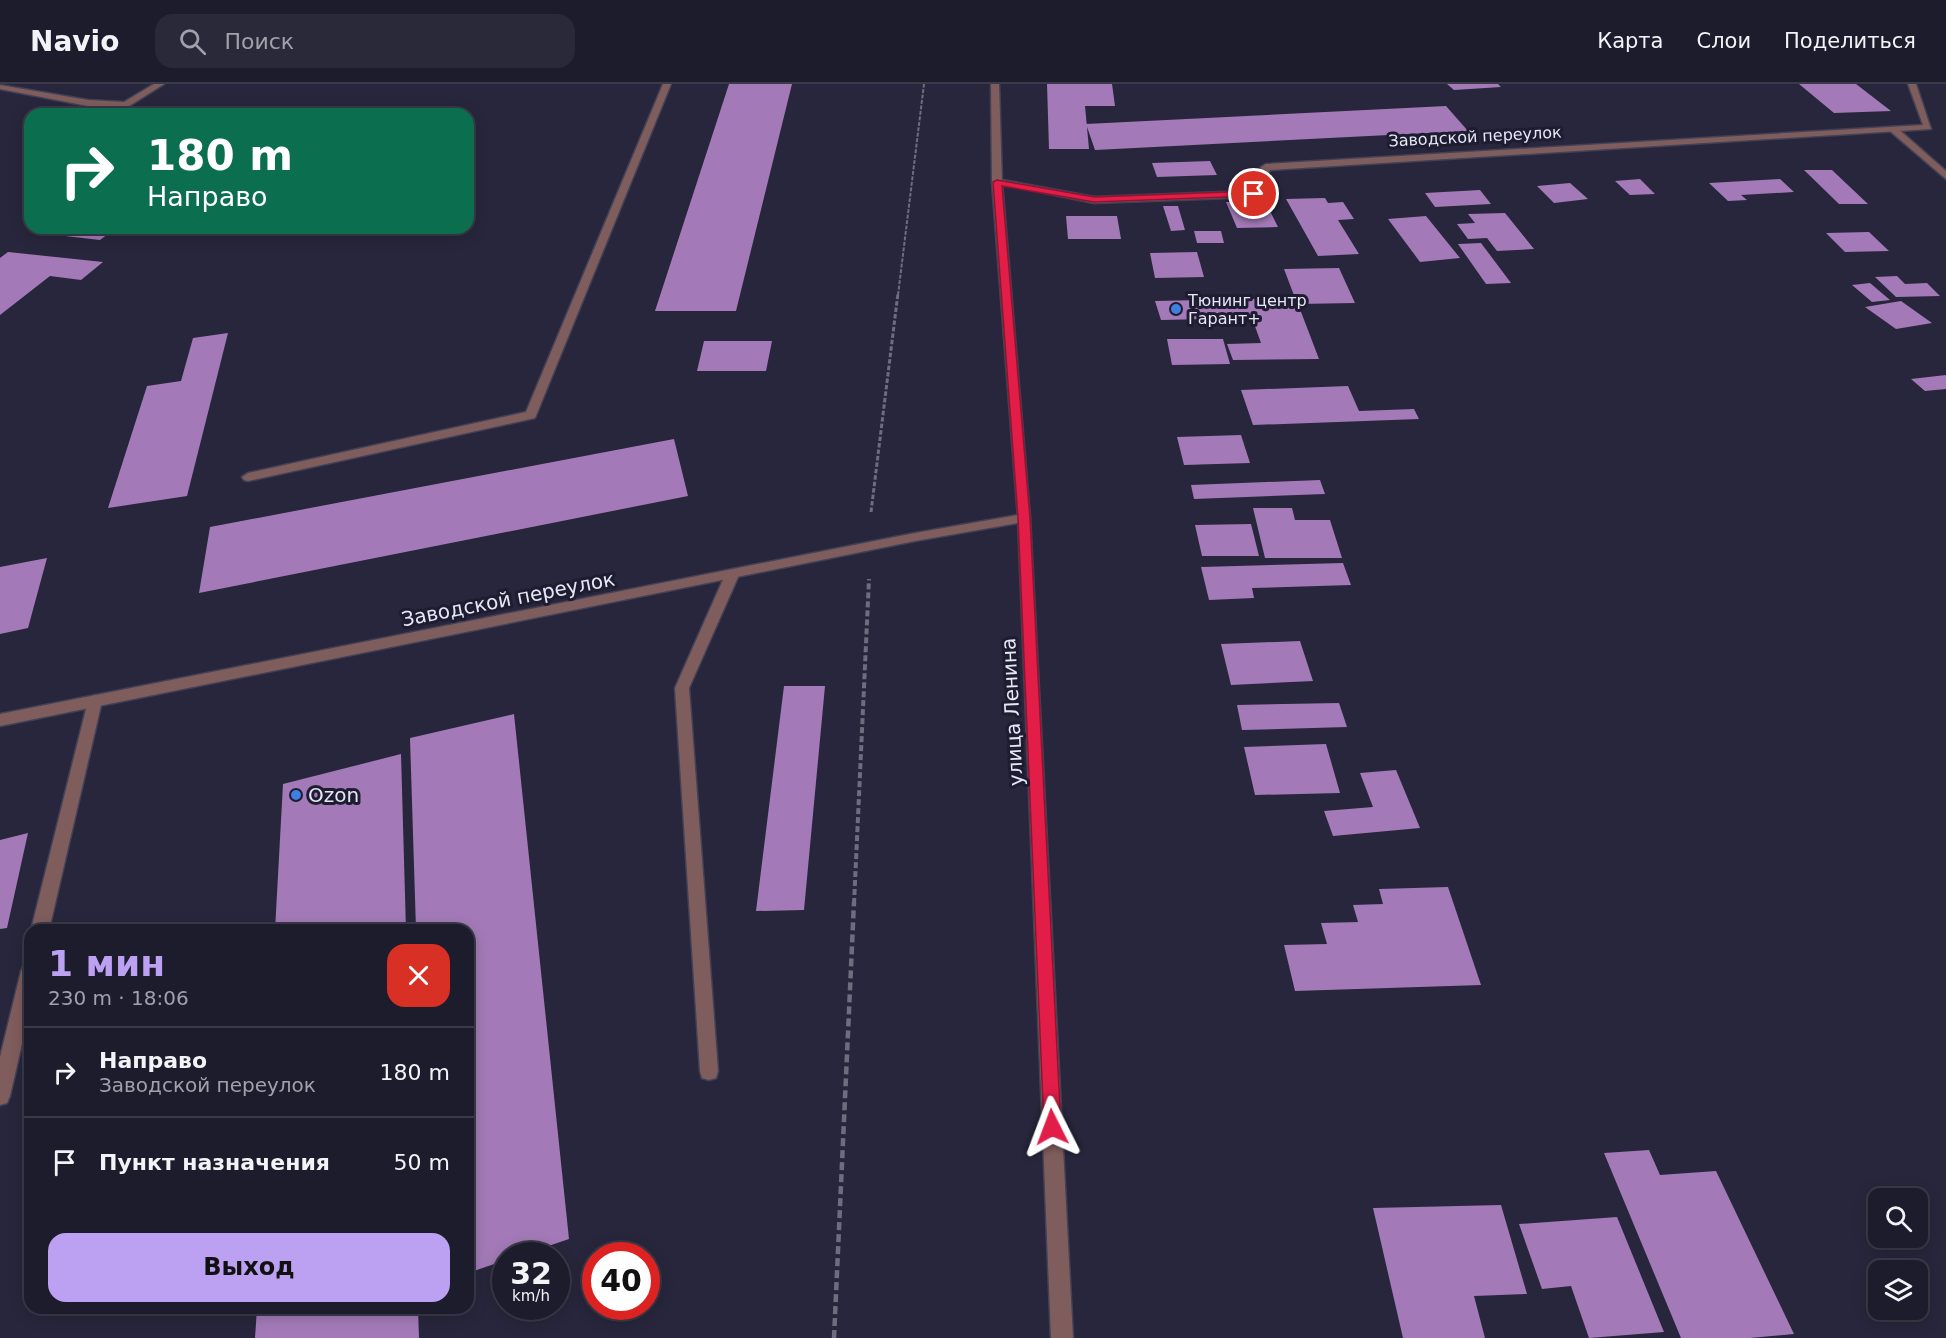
<!DOCTYPE html>
<html lang="ru">
<meta charset="utf-8">
<style>
:root{--surface:#1d1c2d;--page:#2a2939;--text:#f1f3f6;--muted:#a0a1aa;--line:#3b3a49;--accent:#bca0f2}
body{margin:0;font-family:"DejaVu Sans",sans-serif;background:var(--page);color:var(--text);height:100vh;display:flex;flex-direction:column;font-size:22px;white-space:nowrap}
*{box-sizing:border-box;margin:0}
p{font-size:20px;color:var(--muted)}
.icon{flex:none;width:33px;height:33px;fill:none;stroke:currentColor;stroke-width:2;stroke-linecap:round;stroke-linejoin:round}
.map{position:relative;flex:1;overflow:hidden}
.details{position:absolute;left:24px;top:840px;width:450px;height:390px;display:flex;flex-direction:column;background:var(--surface);border-radius:18px;box-shadow:0 3px 15px #0003,0 0 0 2px var(--line)}
.details>*{flex:none}
.hud{position:absolute;left:24px;top:24px;width:450px;height:126px;border-radius:18px;box-shadow:0 3px 15px #0003,0 0 0 2px var(--line);background:#0b6e4f;color:#fff;overflow:hidden}
.controls{position:absolute;left:1868px;top:1104px;display:grid;gap:12px}
.controls a{display:grid;place-items:center;width:60px;height:60px;border-radius:12px;background:var(--surface);box-shadow:0 3px 15px #0003,0 0 0 2px var(--line);font-size:30px}
.speed{position:absolute;left:492px;top:1158px;display:flex;gap:12px;font-size:30px;font-weight:700;text-align:center}
.speed>*{display:grid;place-content:center;width:78px;height:78px;border-radius:50%;background:var(--surface);box-shadow:0 3px 15px #0003,0 0 0 2px var(--line);line-height:1}
.speed small{font-size:15px;font-weight:400}
.speed .limit{border:9px solid #d22;background:#fff;color:#111}
.pin{position:absolute;display:grid;place-items:center;width:51px;height:51px;color:#fff;margin:-26px;border:3px solid #fff;border-radius:50%;box-shadow:0 2px 6px #0007}
.me{position:absolute;width:66px;margin:-33px;rotate:357deg;stroke-linejoin:round;filter:drop-shadow(0 0 4px #0008)}
.turn{display:flex;align-items:center;gap:21px;height:126px;padding:0 24px;font-size:27px}
.turn .icon{width:78px;height:78px;stroke-width:2.5}
.turn b{display:block;font-size:42px;line-height:51px}
.round{display:grid;place-items:center;flex:none;width:63px;height:63px;border-radius:18px;background:var(--page)}
.headline{display:flex;align-items:center;justify-content:space-between;height:102px;padding:0 24px}
h1{font-size:36px;font-weight:700;line-height:45px;color:var(--accent)}
.cta{display:flex;gap:12px;margin-top:auto;padding:12px 24px}
.cta a{flex:1;height:69px;border-radius:18px;background:var(--accent);color:#111;font-size:24px;font-weight:700;line-height:69px;text-align:center}
ul{padding:0;list-style:none}
li{display:flex;align-items:center;gap:18px;height:90px;padding:0 24px;border-top:2px solid var(--line)}
li div{flex:1}
li b{display:block;font-size:22px}
li em{font-style:normal}
header{display:flex;align-items:center;gap:36px;box-sizing:border-box;height:84px;padding:0 30px;background:var(--surface);border-bottom:2px solid var(--line)}
header strong{font-size:28px}
nav{display:flex;gap:33px;margin-inline-start:auto;font-size:21px}
.search{width:420px;height:54px;background:var(--page);display:flex;align-items:center;gap:15px;box-sizing:border-box;padding:0 21px;border-radius:18px;color:var(--muted);font-size:22px}
.map>svg:first-child{display:block}
</style>
<header>
<strong>Navio</strong>
<div class="search"><svg class="icon" aria-label="search" viewBox="0 0 24 24"><circle cx="10" cy="10" r="6"/><path d="M15 15l6 6"/></svg>Поиск</div>
<nav><a>Карта</a><a>Слои</a><a>Поделиться</a></nav>
</header>
<div class="map">
<svg width="1946" height="1254" viewBox="0 0 1946 1254">
<rect width="100%" height="100%" fill="#27263c"/>
<path fill="#a37ab7" d="M729,0H792L736,227H655Z
M1047,0H1112L1115,22H1085L1089,65H1049Z
M1447,0H1498L1501,3L1454,6Z
M1799,0H1856L1891,27L1834,29Z
M1446,22L1468,47L1095,66L1086,40Z
M1210,77L1217,91L1157,93L1152,79Z
M1804,86H1832L1868,120H1839Z
M1640,95L1655,110L1630,111L1615,97Z
M1780,95L1794,108L1741,111L1747,116L1728,117L1709,99Z
M1570,99L1588,115L1554,119L1537,102Z
M1480,106L1491,120L1435,123L1425,109Z
M1325,114L1328,119L1343,118L1354,135L1338,136L1359,170L1318,172L1286,115Z
M1265,117L1278,143L1237,144L1226,118Z
M1163,122H1178L1185,146L1171,147Z
M1505,129L1534,165L1497,167L1487,154L1468,155L1457,140L1475,139L1468,130Z
M1066,132H1117L1121,155H1068Z
M1426,132L1460,174L1420,178L1388,135Z
M46,144H116L100,156L39,149Z
M1194,147H1221L1224,159H1197Z
M1869,148L1889,167L1845,168L1826,149Z
M1481,159L1511,199L1486,200L1458,160Z
M8,168L103,178L81,196L50,192L0,231V174Z
M1197,168L1204,193L1155,194L1150,169Z
M1339,184L1355,219L1298,220L1319,275L1233,276L1227,260L1261,259L1252,234L1161,236L1155,217L1295,214L1284,185Z
M1897,192L1905,200L1927,199L1940,212L1896,213L1875,193Z
M1870,199L1890,216L1872,218L1852,201Z
M1901,217L1932,239L1896,245L1865,223Z
M228,249L187,412L108,424L147,302L181,297L193,254Z
M1167,255H1223L1230,280L1172,281Z
M704,257H772L766,287H697Z
M1946,291V305L1925,307L1911,295Z
M1348,302L1359,327L1414,325L1419,335L1253,341L1241,306Z
M1241,351L1250,379L1184,381L1177,353Z
M674,355L688,412L199,509L210,443Z
M1320,396L1325,410L1194,415L1191,401Z
M1253,424H1292L1295,436H1330L1342,474H1265Z
M1251,440L1259,472H1202L1195,441Z
M47,474L28,544L0,550V483Z
M1343,479L1351,501L1252,504L1254,514L1209,516L1201,483Z
M1300,557L1313,597L1231,601L1221,560Z
M784,602H825L804,826L756,827Z
M1339,619L1347,643L1242,646L1237,621Z
M514,630L569,1155L519,1172H506V1176L468,1189V846H416L410,654Z
M1326,660L1340,709L1255,711L1244,663Z
M401,670L406,846H275L283,700Z
M1396,686L1420,744L1333,752L1324,727L1373,723L1360,689Z
M28,749L7,844L0,845V756Z
M1448,803L1481,901L1295,907L1284,861L1327,860L1321,839L1358,838L1353,821L1383,820L1379,805Z
M1649,1066L1660,1091L1716,1087L1794,1250L1750,1254H1681L1604,1069Z
M1501,1121L1527,1210L1474,1212L1485,1254H1403L1373,1124Z
M1617,1133L1664,1248L1589,1254L1571,1202L1542,1205L1519,1140Z
M257,1224H418L419,1254H255Z"/>
<g fill="none" stroke-linecap="round" stroke-linejoin="round">
<g stroke="#424156" stroke-width="3">
<path id="service" d="M154,0H164L126,24L88,22L0,5V1L88,16L124,18Z
M663,0H671L535,334L248,397L244,396L242,393L248,389L526,328Z
M1890,43H1896L1946,87V95L1890,47Z
M732,486L739,491L689,604L718,987L716,994L709,996L702,994L700,987L675,604L725,491Z
M95,611L100,613L102,617L49,846H31L88,617L90,613Z
M30,879V925L10,1012L7,1019L0,1021V973L21,887L24,881Z"/>
</g>
<g stroke="#424156" stroke-width="3">
<path id="minor" d="M1908,0H1916L1931,45L1270,86L1260,110L1255,113L1094,119L992,98L997,95L1094,113L1251,107L1261,83L1266,80L1923,41Z
M1024,430L1029,431L1030,434L1029,437L915,457L0,642V630L915,449Z"/>
</g>
<g stroke="#424156" stroke-width="3">
<path id="tertiary" d="M991,0H999L1002,98L1030,434L1073,1254H1051L1018,434L992,98Z"/>
</g>
<path stroke="#6d6d80" stroke-width="2" stroke-dasharray="4 1.5" stroke-linecap="butt" d="M898,211L924,0"/>
<path stroke="#6d6d80" stroke-width="3" stroke-dasharray="4.5 2" stroke-linecap="butt" d="M871,428L898,209"/>
<path stroke="#6d6d80" stroke-width="4" stroke-dasharray="6 3" stroke-linecap="butt" d="M854,820L869,495"/>
<path stroke="#6d6d80" stroke-width="4.5" stroke-dasharray="8 4" stroke-linecap="butt" d="M834,1254L854,818"/>
<use href="#service" fill="#7f5d5c" fill-rule="evenodd"/>
<use href="#minor" fill="#7f5d5c" fill-rule="evenodd"/>
<use href="#tertiary" fill="#7f5d5c" fill-rule="evenodd"/>
</g>
<path fill="#e11d48" stroke="#92132f" stroke-width="1.5" d="M997,96L1094,113L1254,107L1259,110L1254,112L1094,118L1002,102L1030,434L1061,1043L1059,1049L1052,1052L1046,1049L1044,1043L1018,434L993,98Z"/>
<g fill="#3f7fe0" stroke="#1e1c31" stroke-width="2">
<circle cx="1176" cy="225" r="6"/>
<circle cx="296" cy="711" r="6"/>
</g>
<g text-anchor="middle" stroke-width="6" stroke-linejoin="round" paint-order="stroke">
<g font-size="16" fill="#e6e6f5" stroke="#1e1c31">
<text transform="translate(1475 52) rotate(-3)" y="6">Заводской переулок</text>
</g>
<g font-size="16" fill="#e6e6f5" stroke="#1e1c31" text-anchor="start">
<text x="1188" y="222">Тюнинг центр<tspan x="1188" dy="18">Гарант+</tspan></text>
</g>
<g font-size="20" fill="#e6e6f5" stroke="#1e1c31">
<text transform="translate(508 515) rotate(-11)" y="7">Заводской переулок</text>
<text transform="translate(1012 628) rotate(-93)" y="7">улица Ленина</text>
</g>
<g font-size="20" fill="#e6e6f5" stroke="#1e1c31" text-anchor="start">
<text x="308" y="718">Ozon</text>
</g>
</g>
</svg>
<div class="controls">
<a><svg class="icon" aria-label="search" viewBox="0 0 24 24"><circle cx="10" cy="10" r="6"/><path d="M15 15l6 6"/></svg></a>
<a><svg class="icon" aria-label="layers" viewBox="0 0 24 24"><path d="M12 4l9 5-9 5-9-5zM3 14l9 5 9-5"/></svg></a>
</div>
<div class="speed"><div>32<small>km/h</small></div><div class="limit">40</div></div>
<div class="pin" style="left:1254px;top:110px;background:#d93025"><svg class="icon" aria-label="arrive" viewBox="0 0 24 24"><path d="M6 21V4h12l-3 4 3 4H6"/></svg></div>
<svg class="me" style="left:1052px;top:1043px" viewBox="-20 -20 40 40"><path d="M0-17L14 15 0 8-14 15z" fill="#e11d48" stroke="#fff" stroke-width="4"/></svg>
<div class="hud">
<div class="turn"><svg class="icon" aria-label="right" viewBox="0 0 24 24"><path d="M7 20v-9h11M14 6l5 5-5 5"/></svg><div><b>180 m</b>Направо</div></div>
</div>
<section class="details">
<div class="headline"><div><h1>1 мин</h1><p>230 m · 18:06</p></div><a class="round" style="background:#d93025;color:#fff"><svg class="icon" aria-label="close" viewBox="0 0 24 24"><path d="M6 6l12 12M18 6L6 18"/></svg></a></div>
<ul>
<li><svg class="icon" aria-label="right" viewBox="0 0 24 24"><path d="M7 20v-9h11M14 6l5 5-5 5"/></svg><div><b>Направо</b><p>Заводской переулок</p></div><em>180 m</em></li>
<li><svg class="icon" aria-label="arrive" viewBox="0 0 24 24"><path d="M6 21V4h12l-3 4 3 4H6"/></svg><div><b>Пункт назначения</b></div><em>50 m</em></li>
</ul>
<div class="cta"><a>Выход</a></div>
</section>
</div>
